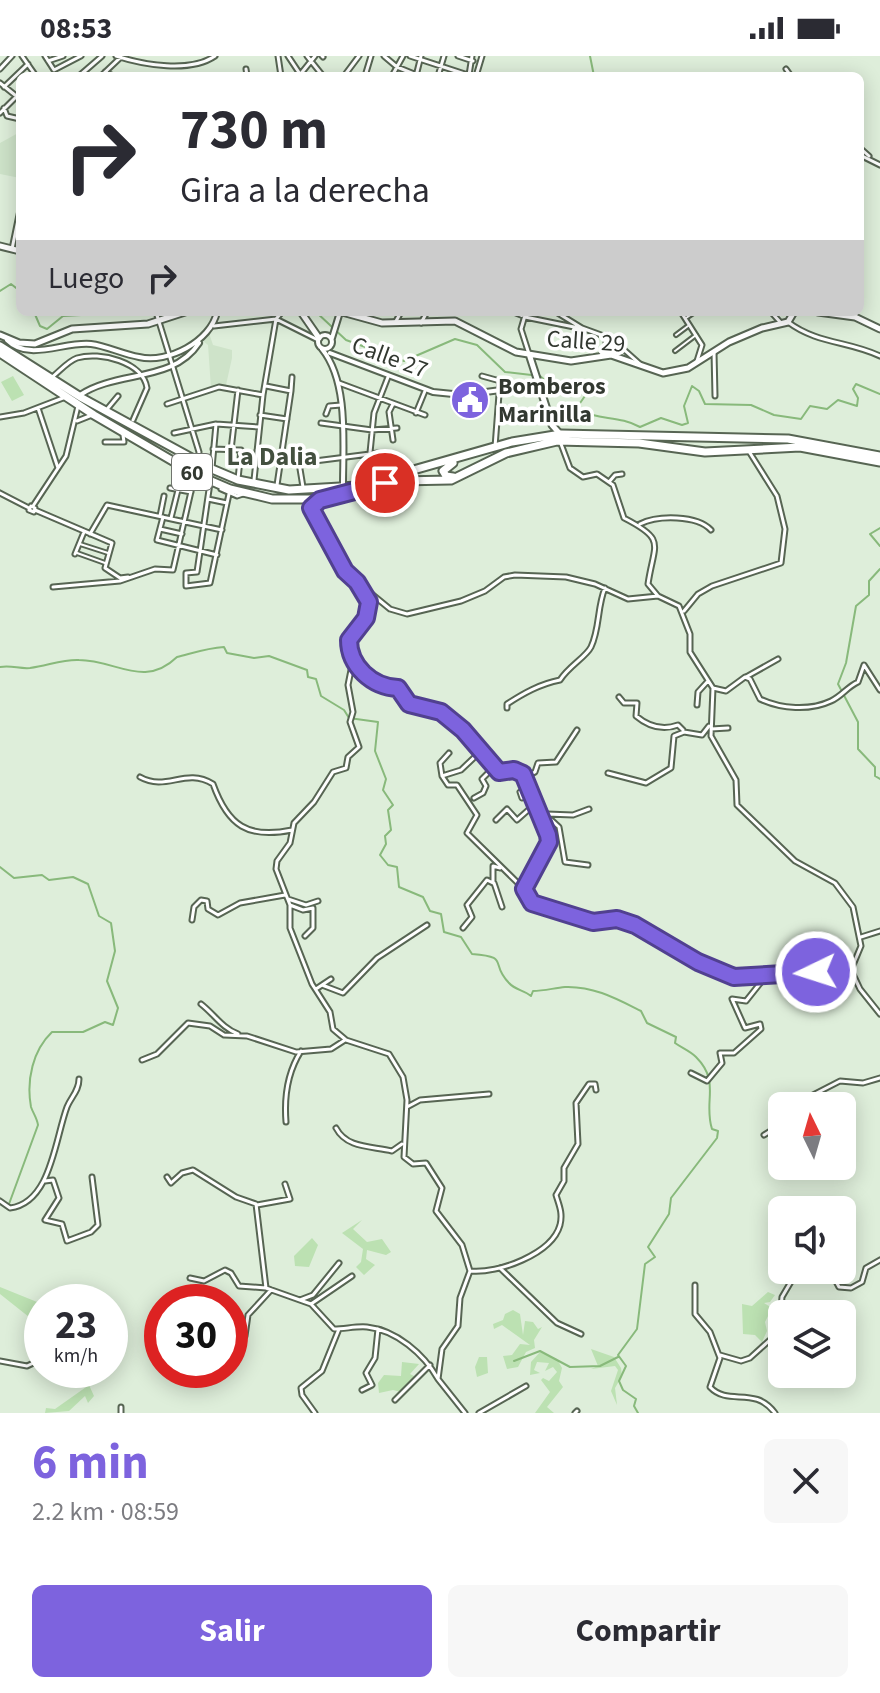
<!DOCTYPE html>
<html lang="es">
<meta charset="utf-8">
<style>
:root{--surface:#fff;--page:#f7f7f7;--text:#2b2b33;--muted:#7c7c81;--accent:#7d63de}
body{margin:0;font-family:"Source Sans 3",sans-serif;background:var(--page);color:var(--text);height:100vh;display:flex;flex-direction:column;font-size:30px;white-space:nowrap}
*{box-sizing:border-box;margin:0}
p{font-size:26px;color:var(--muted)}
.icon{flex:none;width:44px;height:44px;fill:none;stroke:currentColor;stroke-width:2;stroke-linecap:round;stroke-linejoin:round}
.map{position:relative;height:1357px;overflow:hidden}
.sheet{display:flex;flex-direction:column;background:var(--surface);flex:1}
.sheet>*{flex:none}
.banner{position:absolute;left:16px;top:16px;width:848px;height:244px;border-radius:12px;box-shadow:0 4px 20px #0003;background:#fff;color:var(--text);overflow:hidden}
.needle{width:52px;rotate:355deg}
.fabs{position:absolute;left:768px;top:1036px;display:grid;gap:16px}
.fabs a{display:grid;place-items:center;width:88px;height:88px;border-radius:12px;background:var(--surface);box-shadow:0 4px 20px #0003;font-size:40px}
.speed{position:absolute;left:24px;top:1228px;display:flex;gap:16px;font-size:40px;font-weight:700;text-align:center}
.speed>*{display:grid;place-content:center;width:104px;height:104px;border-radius:50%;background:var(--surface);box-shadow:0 4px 20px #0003;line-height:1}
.speed small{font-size:20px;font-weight:400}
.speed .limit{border:12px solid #d22;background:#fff;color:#111}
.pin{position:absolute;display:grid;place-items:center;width:68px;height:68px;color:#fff;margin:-34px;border:4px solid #fff;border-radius:50%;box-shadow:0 2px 8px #0007}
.me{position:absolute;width:88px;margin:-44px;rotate:266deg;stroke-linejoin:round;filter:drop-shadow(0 0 6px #0008)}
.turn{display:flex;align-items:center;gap:28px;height:168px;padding:0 32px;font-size:36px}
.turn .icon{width:104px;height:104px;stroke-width:2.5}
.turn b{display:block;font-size:56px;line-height:68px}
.then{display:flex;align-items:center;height:76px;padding:0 32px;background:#0003;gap:16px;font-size:30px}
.round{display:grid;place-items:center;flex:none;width:84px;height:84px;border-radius:12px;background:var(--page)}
.headline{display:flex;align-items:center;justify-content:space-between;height:136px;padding:0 32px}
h1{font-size:48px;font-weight:700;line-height:60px;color:var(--accent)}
.button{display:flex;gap:16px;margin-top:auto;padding:16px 32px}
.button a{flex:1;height:92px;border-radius:12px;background:var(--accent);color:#fff;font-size:32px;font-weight:700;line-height:92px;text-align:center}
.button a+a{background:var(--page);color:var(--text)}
.status{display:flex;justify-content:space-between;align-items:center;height:56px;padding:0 40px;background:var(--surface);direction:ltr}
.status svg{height:22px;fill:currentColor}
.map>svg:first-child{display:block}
</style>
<div class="status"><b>08:53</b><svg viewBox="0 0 49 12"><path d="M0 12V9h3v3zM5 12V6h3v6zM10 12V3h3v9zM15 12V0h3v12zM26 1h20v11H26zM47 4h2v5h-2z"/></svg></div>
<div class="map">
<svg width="880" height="1357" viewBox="0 0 880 1357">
<rect width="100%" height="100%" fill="#deeeda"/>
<path fill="#cee3c9" d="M20,76V122L0,118V87Z
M209,277L213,289L232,294V302L226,329L211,332L208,289L203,285Z"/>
<path fill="#bce1b2" d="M13,320L24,339L12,345L1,326Z
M362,1164L353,1173L367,1186L382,1183L391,1196L386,1199L367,1194L366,1203L375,1209L364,1219L356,1211L361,1206L363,1193L342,1177Z
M312,1182L318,1189L309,1211L295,1210L294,1200Z
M0,1231L42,1248V1264L29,1261L0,1238Z
M768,1236L775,1239L770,1246L764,1247L772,1252L765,1266L767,1275L762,1286L755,1279L743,1278L742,1248L752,1250Z
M513,1254L520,1258L523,1279L525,1265L533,1266L538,1273L542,1271L534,1284L535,1292L526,1296L518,1311L507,1313L503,1300L512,1299L520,1288L530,1289L502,1269L494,1273L493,1268L503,1264L505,1258Z
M591,1293L614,1301L621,1312L622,1320L615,1332L617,1349L611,1335L618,1314L615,1310L591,1313L598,1310Z
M540,1296L557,1303L562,1312L559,1325L563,1331L547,1351L554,1357H535L550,1336L541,1324L543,1322L549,1325L557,1316L553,1311L545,1315L549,1307L537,1306L534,1314L540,1317L530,1319L531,1306Z
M479,1301H487L488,1317L477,1321L475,1311Z
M402,1306L419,1308L410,1318L418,1322L405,1337L393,1334L379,1337L378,1327L384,1319L401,1320Z
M89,1329L94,1340L88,1347L85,1340L69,1355L45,1357L46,1352L55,1353Z"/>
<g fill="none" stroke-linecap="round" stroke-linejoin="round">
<path stroke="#88b97b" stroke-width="2" d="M590,0L594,20
M0,235L11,228L20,235
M34,256L40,270L47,273L63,260L135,256
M316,256L346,284L404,305L455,283L477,289L505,316L540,320L560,337L586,333L587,337L578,350L580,355C601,364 620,360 640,371L661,362L682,369L688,367L684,350L692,330L699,335L705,348L751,349L774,359L801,363L810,350L827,353L838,344L857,350L858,342L853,333L856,328L880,338
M880,472L870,478L880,490
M880,513L869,525V539L856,550L846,607L838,628L858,666V693L875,711V720L880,723
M0,611C12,609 19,613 30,612C47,610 63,603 79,604C116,604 144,633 177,601C193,597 207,592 224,591L227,597L254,602L269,600L307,614L308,621L316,623L321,640L344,654L349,662L378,666L375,695L386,723L383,734L393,749L388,754L391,774L385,780L386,788L380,799L388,809L397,811L399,831L423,841L430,855L441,858L444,876L461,881L472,898C511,901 489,907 509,927C515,934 524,934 531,940L533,935C544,935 554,932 565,931C594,930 617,943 641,955L647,967L676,981L675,987C682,992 690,995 696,1001C721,1026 703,1045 712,1073L718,1075L717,1082L671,1142L669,1158L648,1191L655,1201L645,1208L637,1273L618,1299L626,1310L619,1325L623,1334L636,1343L634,1350L638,1357
M0,811L14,822L42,819L49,824L73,821L88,828L99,860L111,867L115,895L107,925L118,952L113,969L105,966L83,976H52C33,994 26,1024 31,1051C33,1057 37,1062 38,1069L9,1148
M514,1305L540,1295L570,1311L600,1310L618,1301"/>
<g stroke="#576553" stroke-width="6">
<path id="pedestrian" d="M512,256L522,260
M686,262L695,256
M676,279L688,270
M675,295L696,279
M80,488L108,497
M77,497L105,507"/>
</g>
<g stroke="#576553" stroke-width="7">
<path id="minor" d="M22,0L36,20
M45,0L54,14L81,0
M116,0C144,9 190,17 215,0
M278,0L281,20
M288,0L300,18
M307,0L323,20
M322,0L323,1
M384,0L397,11L419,20
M410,0L468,19
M458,0L473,5
M48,5L63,0
M0,13L12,0
M246,13L247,20
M786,13L791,20
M105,16L113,20
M469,19L472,0
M79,20L102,0
M101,20L121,1
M299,20L315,0
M333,20H334
M344,20L359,0
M365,20L371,0
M392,20L403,0
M416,20L421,0
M438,20L444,0
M476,20L482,0
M0,27L20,43
M4,31L28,8
M4,52L7,60L20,63
M0,57L20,37
M860,92L869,100
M860,99L880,109
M12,193L20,154
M156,256L199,396L198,406
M526,256L521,273L529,298
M556,256L582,272L612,283L640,308
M681,256L702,289L697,305
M771,256L781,267
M525,261L579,272
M788,266C817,288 849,285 880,300
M395,267L401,256
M421,267L427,256
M214,270L276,263L318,284
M714,296L715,340
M482,320L500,325L495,391
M51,322C59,316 68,305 77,302C100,295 143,306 147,332L133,364
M339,327L425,359
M266,330L291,335L277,429
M291,335L292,321
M167,348L219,331L263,339
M38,352L58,412
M108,352L118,340
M416,357L425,335
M326,358L329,350L341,349
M260,359L287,363
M0,361L24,357L63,342
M77,365L92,359
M321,367L372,374L397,372
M174,377L216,368L259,371
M393,384L389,356L393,348
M105,386H124L123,379
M561,388L570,412L583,421L597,418L613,429L624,462C667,484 654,487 648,528L658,540
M213,393L241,394L238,423
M231,394L238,334
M257,394L299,407L378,397
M299,407L303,431
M240,408L256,407
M212,412L216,368
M254,424L263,339L276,263L282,256
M367,426L374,357L388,321
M609,426L615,419L622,418
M210,427L197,516L186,517V530L210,527L229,438
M170,432L191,436
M221,433L237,440L243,438
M0,437L29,452
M208,443L227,447
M304,445L316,457L342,510L369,546L363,566L349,584L352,609L348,629L353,656L350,666L359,691L348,701L346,712L333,716L314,746L294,767L290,787L277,805L276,813L290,849V872L312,928L330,956L333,973L346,984L389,998L403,1021L407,1044L404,1101L413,1108L426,1107L442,1132L436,1155L462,1189L470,1215L460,1242L458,1270L442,1293L438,1323L465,1357
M31,450L35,452L34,456L29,454Z
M33,450L66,400L78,350
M35,454L112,487L105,512L120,522L128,521
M160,460L164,440
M163,461L157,484L217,499
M171,462L178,434
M640,468C658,459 697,459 711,474
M160,473L182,478
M90,478L107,449L222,474
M75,498L84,476
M357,526L390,553L407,558L461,545L485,535L504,521L515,519L566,521L595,528L628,543L658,540L679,550L690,578V596L713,632L711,680L736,724L737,749L795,805L835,827L853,851L861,890L851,914L860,933L880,958
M53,531L120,525L155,513L173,514L195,418
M684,555L698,538L712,530L781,507L785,473L777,440L750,397
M352,602C360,619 380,631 398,632L409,648L441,656L463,674L499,716L514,714L523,718L548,779L549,786L524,833
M746,621L778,603
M713,632L726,635L745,621L750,623L760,643C781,653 810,655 831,645C842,640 847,631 858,626L864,609L880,634
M619,641L624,647H637L636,660C648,670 662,675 678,669L683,674
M697,649L698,636L708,625
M507,652V648C524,637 540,628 560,624C569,610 586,601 591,591C600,572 597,551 605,532
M711,673L728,672
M481,695L461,714L442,720L448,729H457L477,759L467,777L524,833L532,847L593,866L617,863L635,869L698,906L734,921L851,914
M608,717L646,727L671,712L674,680L684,676L702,679L709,670
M442,720L440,707L449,697
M140,721C167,736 185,711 213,728C228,770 248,783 292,774
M525,721L535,716L538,707L556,706L577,674
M520,736L522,742L530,738
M474,742L483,737L486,730L482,723L494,711
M545,758L559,771L565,806L588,809
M547,758L573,759L589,753
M496,764L507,753L517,764L535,748
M494,827L502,851
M288,843L306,849L318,845
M290,849L303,854L313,852V872L305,880
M192,864L194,851L201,844L207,845L208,853L218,859L240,847L285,839
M463,872L472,861L467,849L487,824L493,827V810L500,812
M861,881L880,875
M322,929L343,937L377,902L427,869
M316,933L331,923
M201,948C214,958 222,972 238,978
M142,1004L157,998L188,967L210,970L224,979L247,980L296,996L331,993L345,984
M691,1017L707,1025L722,1007L720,997H734L761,973L760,968L745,972L732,943L746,945L762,925L787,921
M804,1050L807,1042L840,1025L863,1027L880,1022
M407,1051L420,1044L489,1038
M286,1066C284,1041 287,1017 301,995
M336,1072C347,1093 373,1090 392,1095L402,1088
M764,1079L782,1068
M167,1121L171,1127L182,1117L193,1114L236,1141L256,1148L266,1232L311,1248L334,1273C345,1273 356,1270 367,1271C396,1274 424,1298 438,1323
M45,1125L53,1124L59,1142L45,1164L62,1168L67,1185L91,1176L98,1169L92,1121
M0,1145L10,1152C51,1147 55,1083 67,1051C71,1041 79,1035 79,1023
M257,1149L290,1143L285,1128
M500,1212L557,1267L581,1278
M830,1214L839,1231L851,1232L862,1226L866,1212L880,1204
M470,1215C498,1218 552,1198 560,1169C563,1157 559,1149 556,1139L564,1125V1112L578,1088L576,1047L589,1028H595L596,1034
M190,1222L204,1225L225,1214L231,1217L239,1230L266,1232
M695,1229V1258L710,1276L720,1302L710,1331C729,1351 754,1329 775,1357
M300,1244L313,1239L339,1207
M311,1248L352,1220
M245,1280L248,1259L271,1234
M720,1299L741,1305L750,1302L771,1283L780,1262L782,1241L792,1224L809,1215L816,1218L817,1214
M0,1305L27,1310L42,1303
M362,1334L372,1329L366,1317L375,1302L378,1273
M395,1344L430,1309
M121,1351V1357
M315,1357L302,1339L301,1332L322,1315L339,1273
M479,1357L526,1330
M575,1357L577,1355"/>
</g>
<g stroke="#576553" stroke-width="8">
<path id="tertiary" d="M318 286a7 7 0 1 1 14 0a7 7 0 1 1-14 0Z
M332,282L340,256
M7,284C29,306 64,285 91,288C107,290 122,298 139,301C168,308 211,285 217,256
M322,293C349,326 343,388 343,430
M330,297L433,336L463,339L539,329
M80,339C117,314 173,327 199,287"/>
</g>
<g stroke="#576553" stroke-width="9">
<path id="secondary" d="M0,190L20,195
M301,256L319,282
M342,256L382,267L455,265L516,296L571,305L611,299L663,317L688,312L729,286L762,272L788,266L794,256
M818,256L855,261L880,273
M0,279L19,287L35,288L72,273L148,268L185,256
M529,298L552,369L560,378
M602,299L607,293V280"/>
</g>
<g stroke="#576553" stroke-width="11">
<path id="trunk" d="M0,290L82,342L212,413L238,424L289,434L357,430L512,386L561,378L788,383L880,400
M0,297L94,359L195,418L230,433L272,443H320L399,425L451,424L506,397L557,385L639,387L705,396L800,391L880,406
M453,407L443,415L446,420L453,421"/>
</g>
<use href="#pedestrian" stroke="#fff" stroke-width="2"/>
<use href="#minor" stroke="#fff" stroke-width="3"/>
<use href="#tertiary" stroke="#fff" stroke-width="4"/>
<use href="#secondary" stroke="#fff" stroke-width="5"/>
<use href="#trunk" stroke="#fff" stroke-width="7"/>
</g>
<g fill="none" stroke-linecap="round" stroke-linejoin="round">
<g stroke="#514090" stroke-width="20">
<path id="route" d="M385,427L320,444L311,452L345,515L357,526L369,546L366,562L349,584C349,610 372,631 398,632L409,648L441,656L463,674L499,716L514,714L523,718L548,779L549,786L524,833L532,847L593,866L617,863L635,869L698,906L734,921L816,916"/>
</g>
<use href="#route" stroke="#7d63de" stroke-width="14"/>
</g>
<defs>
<g id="civic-disc" transform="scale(2)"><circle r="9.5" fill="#7d63de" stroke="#fff"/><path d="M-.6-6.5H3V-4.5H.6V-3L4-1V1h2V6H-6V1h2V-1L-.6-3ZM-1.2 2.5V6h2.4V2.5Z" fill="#fff"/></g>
</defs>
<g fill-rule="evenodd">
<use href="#civic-disc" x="470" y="344"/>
</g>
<g text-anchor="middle" stroke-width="7" stroke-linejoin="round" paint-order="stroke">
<rect fill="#fff" stroke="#70746e" stroke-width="2" x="172" y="398" width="40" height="36" rx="6"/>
<g font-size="22" font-weight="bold" fill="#323830">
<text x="192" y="424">60</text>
</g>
<g font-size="24" fill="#323830" stroke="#fff">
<text transform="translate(586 285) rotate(4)" y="8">Calle 29</text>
<text transform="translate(390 301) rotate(20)" y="8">Calle 27</text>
</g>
<g font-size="24" font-weight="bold" fill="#323830" stroke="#fff" text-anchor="start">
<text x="498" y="338">Bomberos<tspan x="498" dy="28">Marinilla</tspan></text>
</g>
<g font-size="26" font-weight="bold" fill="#43503f" stroke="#fff">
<text x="272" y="409">La Dalia</text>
</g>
</g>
</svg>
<div class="fabs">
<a><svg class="needle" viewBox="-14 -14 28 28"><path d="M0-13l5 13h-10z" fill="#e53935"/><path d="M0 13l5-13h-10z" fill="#7c7c81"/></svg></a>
<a><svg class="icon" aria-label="sound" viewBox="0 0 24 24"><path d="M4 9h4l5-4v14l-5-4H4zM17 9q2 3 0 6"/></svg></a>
<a><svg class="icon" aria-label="layers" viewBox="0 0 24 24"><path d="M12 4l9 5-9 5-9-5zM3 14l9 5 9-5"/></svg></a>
</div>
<div class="speed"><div>23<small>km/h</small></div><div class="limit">30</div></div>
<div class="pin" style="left:385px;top:427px;background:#d93025"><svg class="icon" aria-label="arrive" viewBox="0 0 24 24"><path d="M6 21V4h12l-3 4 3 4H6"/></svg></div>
<svg class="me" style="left:816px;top:916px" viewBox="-20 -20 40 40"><circle r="17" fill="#7d63de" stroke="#fff" stroke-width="3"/><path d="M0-11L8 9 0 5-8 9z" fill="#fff"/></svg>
<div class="banner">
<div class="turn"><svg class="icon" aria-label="right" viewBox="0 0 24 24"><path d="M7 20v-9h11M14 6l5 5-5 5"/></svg><div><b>730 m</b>Gira a la derecha</div></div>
<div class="then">Luego<svg class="icon" aria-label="right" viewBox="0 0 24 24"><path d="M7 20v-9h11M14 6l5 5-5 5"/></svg></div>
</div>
</div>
<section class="sheet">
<div class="headline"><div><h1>6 min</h1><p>2.2 km · 08:59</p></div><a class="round"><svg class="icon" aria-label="close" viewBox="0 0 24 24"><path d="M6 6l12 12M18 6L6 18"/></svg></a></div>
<div class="button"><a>Salir</a><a>Compartir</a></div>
</section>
